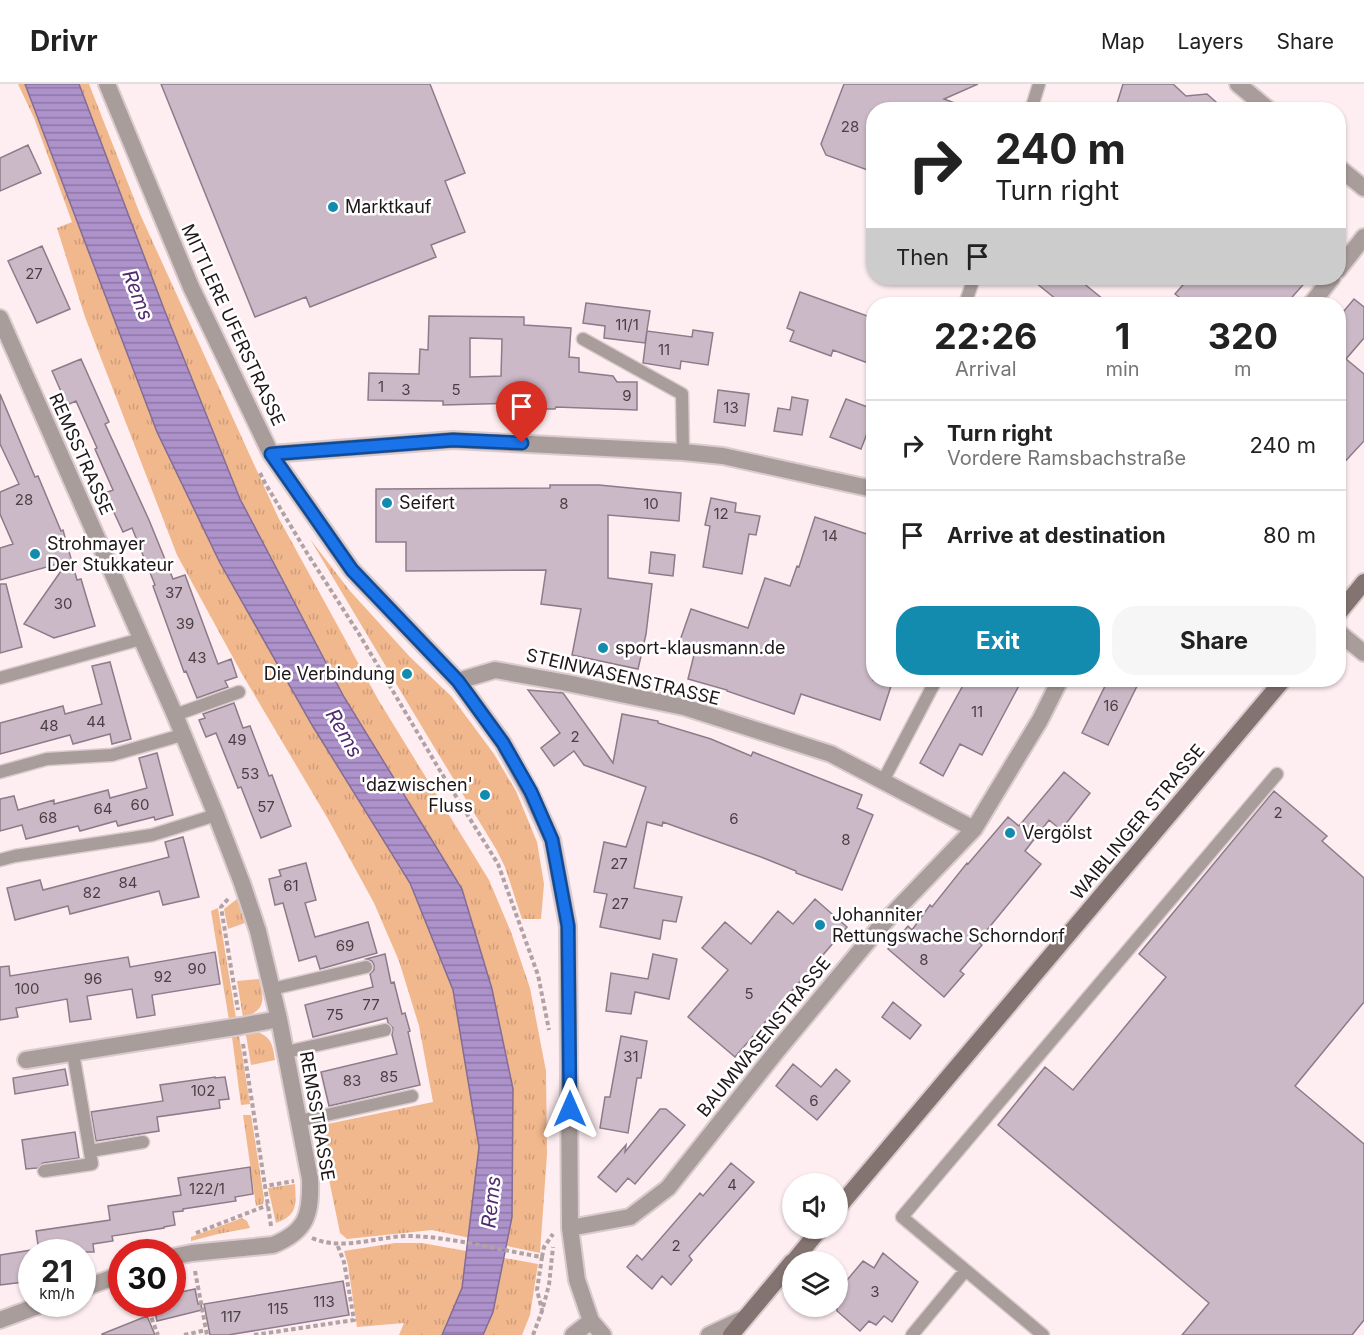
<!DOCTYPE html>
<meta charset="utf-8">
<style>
:root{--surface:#fff;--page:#f6f6f6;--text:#222;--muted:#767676;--line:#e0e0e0;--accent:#128bae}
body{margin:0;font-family:Inter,sans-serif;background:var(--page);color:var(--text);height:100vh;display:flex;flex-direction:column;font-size:22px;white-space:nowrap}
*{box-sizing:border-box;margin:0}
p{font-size:20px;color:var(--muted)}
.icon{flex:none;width:33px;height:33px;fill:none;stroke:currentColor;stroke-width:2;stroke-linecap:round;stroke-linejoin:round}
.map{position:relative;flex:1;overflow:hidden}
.sheet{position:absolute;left:866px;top:213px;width:480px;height:390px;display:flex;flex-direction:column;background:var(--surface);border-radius:24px;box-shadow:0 2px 4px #0004}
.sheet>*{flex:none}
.guide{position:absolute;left:866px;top:18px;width:480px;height:183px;border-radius:24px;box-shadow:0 2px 4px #0004;background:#fff;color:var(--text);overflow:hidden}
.fabs{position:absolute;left:782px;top:1089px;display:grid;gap:12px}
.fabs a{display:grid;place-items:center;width:66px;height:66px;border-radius:50%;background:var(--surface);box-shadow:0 2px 4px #0004;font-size:30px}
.speed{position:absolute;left:18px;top:1155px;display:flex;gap:12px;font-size:30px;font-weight:700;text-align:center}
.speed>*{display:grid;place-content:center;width:78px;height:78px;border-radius:50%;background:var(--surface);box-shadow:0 2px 4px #0004;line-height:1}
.speed small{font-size:15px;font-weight:400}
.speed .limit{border:9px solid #d22;background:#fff;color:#111}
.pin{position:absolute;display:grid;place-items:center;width:51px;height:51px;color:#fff;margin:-62px -26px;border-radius:50% 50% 50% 0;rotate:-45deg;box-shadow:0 0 6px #0007}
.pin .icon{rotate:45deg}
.me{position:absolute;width:66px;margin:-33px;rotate:0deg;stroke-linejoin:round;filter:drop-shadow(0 0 4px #0008)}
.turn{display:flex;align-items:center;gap:21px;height:126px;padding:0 30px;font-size:27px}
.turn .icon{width:78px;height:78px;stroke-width:2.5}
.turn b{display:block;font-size:42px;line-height:51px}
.then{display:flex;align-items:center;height:57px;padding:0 30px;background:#0003;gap:12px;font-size:22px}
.eta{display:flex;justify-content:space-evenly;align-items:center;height:102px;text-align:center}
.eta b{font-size:36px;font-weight:700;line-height:42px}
.action{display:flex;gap:12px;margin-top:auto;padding:12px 30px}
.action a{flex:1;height:69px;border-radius:24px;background:var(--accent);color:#fff;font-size:24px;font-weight:700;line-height:69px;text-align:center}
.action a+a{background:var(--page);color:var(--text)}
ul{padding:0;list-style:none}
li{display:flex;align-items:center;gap:18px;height:90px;padding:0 30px;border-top:2px solid var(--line)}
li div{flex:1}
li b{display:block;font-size:22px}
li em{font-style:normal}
header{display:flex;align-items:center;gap:36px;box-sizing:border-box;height:84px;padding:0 30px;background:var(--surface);border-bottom:2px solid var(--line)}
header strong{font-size:28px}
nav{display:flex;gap:33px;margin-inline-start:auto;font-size:21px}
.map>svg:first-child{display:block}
</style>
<header>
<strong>Drivr</strong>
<nav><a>Map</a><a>Layers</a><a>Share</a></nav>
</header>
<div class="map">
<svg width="1364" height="1251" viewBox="0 0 1364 1251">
<defs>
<pattern id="grass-tufts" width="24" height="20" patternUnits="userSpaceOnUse" patternTransform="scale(1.5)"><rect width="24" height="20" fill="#f1b88e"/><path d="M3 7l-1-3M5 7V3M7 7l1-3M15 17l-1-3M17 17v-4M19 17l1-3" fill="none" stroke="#ce9d7a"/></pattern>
<pattern id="water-rules" width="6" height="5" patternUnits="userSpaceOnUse" patternTransform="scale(1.5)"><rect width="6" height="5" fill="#ae92cb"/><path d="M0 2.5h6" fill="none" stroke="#8d76a4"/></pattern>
</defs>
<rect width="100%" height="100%" fill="#feeef1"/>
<path fill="url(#grass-tufts)" d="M18,0H89L140,130L278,433L379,617L489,796L511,848L530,904L546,987L547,1070L540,1169L432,1146L347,1155L340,1149L318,1042L433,1018L419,942L399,877L374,819L328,735L242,590L177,471L85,233L57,144L72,138L34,34Z
M310,455L350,507L410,573L451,612L494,670L516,707L537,758L544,800L541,835H522L505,783L496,765L425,648Z
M237,815L245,839L228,845L224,825Z
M218,824L236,934L229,936L211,827Z
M259,895C264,914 267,927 243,933L237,897Z
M257,948C272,953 273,962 275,976L251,981L246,951Z
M239,951L250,1020L241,1021L232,953Z
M243,1031H251L264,1114L263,1120L256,1122Z
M295,1100C296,1121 298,1131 276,1139L268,1104Z
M242,1134L247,1137L250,1144L218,1150L191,1157V1153Z
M395,1159H422L538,1180L530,1231L522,1251H399L404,1239L357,1243L348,1181L344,1167Z"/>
<path fill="url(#water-rules)" stroke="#836d96" stroke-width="1.5" d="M25,0H79L164,225L240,415L344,613L462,805L492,905L513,1005L512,1133L493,1228L483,1251H442L462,1204L479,1063L453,906L410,799L312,641L220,479L157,348Z"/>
<path fill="#ccb9c7" stroke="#8d7b89" stroke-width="1.5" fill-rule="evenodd" d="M161,0H430L465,89L445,97L465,148L431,161L436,173L310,223L306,213L255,233Z
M844,0H978L944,15L968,24V26H873V88L826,71L821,60Z
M1123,0H1173L1186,12L1207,10L1225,26H1115Z
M28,61L41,89L0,107V74Z
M42,162L70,225L37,239L8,177Z
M1030,194H1077L1109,220H1062Z
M1189,194H1309L1286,220H1188L1175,210Z
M800,208L873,234V281L833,266L831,272L790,257L794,247L787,244Z
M1354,215L1364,223V254L1346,275L1364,290V357L1338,385V234Z
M586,219L650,227L645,259L604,254L605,242L583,239Z
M429,232L524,233V241L571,244L569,273L579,274V288L613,292L617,298H637V326L556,323L555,325H537L523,324V319L443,321V317L368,316L369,289L419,290L420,265L428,266ZM470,254L502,255L501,292L470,293Z
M693,246L713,249L708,281L681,277L680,285L643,279L647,247L692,253Z
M81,275L109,338L105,340L149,436L173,495L185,491L218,580L231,575L237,593L225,597L228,603L197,614L186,587L184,588L153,502L155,501L132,444L123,448L105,409L113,406L95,365L97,364L76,317L67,321L52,287Z
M718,306L749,310L745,342L714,338Z
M0,310L35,393L38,392L61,447L63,446L77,496L81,495L95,542L54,554L24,540L68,477L0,496V464L13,460L0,430V408L19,400L0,360Z
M792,313L808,316L802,351L774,347L778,324L790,326Z
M846,315L873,325V334L861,365L830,353Z
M550,401H599L681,409L679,437L608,431V494L652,500L646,550L638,585L572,571L581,525L541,520L546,486L406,487V458H376V405L550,404Z
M711,414L736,419L735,428L760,432L756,451L749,450L742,490L703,483L710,442L705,441Z
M815,433L873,452V596H893L880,636L801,610L794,630L727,607V606L688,595L694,571L677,565L691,525L748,544L765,494L790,502L797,482L799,483Z
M651,468L675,471L673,492L649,489Z
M0,500H6L22,563L0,569Z
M110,578L131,655L112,660L110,650L73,660L70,651L0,670V639L63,622L65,630L102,620L92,582Z
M966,596H1022L982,671L960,660L943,692L920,679Z
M1108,596H1140L1108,661L1082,649Z
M528,606L563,609L613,679L622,630L658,637V639L711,655L751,672L753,668L862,711L857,724L873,731L842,806L796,789V787L761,773L663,738L662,742L647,738L634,804L682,813L676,838L663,836L660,855L600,843L607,810L594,808L604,758L626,763L646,703L584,681L574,667L554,682L541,664L560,649Z
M234,619L243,644L250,642L269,692L272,691L291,742L261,754L241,703L238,704L216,649L206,653L199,636L205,634L203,630Z
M157,669L173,731L155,736L154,733L118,742L116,737L80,747L78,742L26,755L22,741L0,747V715L14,712L18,726L54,716V720L108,706L110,714L147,704L139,674Z
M1064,688L1090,709L1061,746L1049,736L1025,767L1041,780L978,857L982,861L960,887L964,890L944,913L888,865L908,842L912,846L930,821L932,823L967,779L968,780L1008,733L1019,742Z
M1274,707L1327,752L1322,757L1364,794V918L1295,1002L1364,1060V1236L1352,1251H1182L1209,1219L998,1041L1045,983L1073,1006L1166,893L1139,870Z
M183,753L199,813L163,821L159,807L70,830L68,822L15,836L7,804L40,796L43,806L169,773L165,758Z
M306,779L316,816L305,819L315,853L368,838L377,869L320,885L316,872L299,877L283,819L275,821L269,795L281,792L279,786Z
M815,815L847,843L735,973L688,933L728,886L702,864L725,838L751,860L778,827L793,840Z
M215,868L220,900L152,911L155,931L137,934L132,905L87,912L91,935L70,938L67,915L16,924L18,933L0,936V883L9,882L10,892L128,873L130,883Z
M385,870L391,899L394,898L402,930L405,929L410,947L408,948L420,1001L329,1022L321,988L397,970L392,951L393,944L388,939L387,934L313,953L305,921L373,903L370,890L374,886V881L372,877L366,875Z
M653,870L677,875L669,915L635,908L631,930L606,927L611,889L648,895Z
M893,918L921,941L910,955L882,933Z
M621,952L647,957L641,994H637L628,1049L600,1044L605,1013H610Z
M793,980L821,1003L836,985L850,997L817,1036L776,1002Z
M65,985L68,1001L15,1010L13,994Z
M215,993V994L225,993L229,1015L219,1016L220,1024L157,1033L159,1047L96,1057L91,1028L163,1017L160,1001Z
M660,1025H666L685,1041L635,1100L628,1094L616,1108L598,1093L626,1061L625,1068Z
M75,1048L79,1074L43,1079L37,1084L26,1085L22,1056Z
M731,1079L754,1098L689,1172L692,1176L671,1201L662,1192L652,1205L627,1183L637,1171L642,1176L700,1109L703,1112Z
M250,1083L253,1110L235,1113L236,1117L183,1125V1127L173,1128L175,1141L164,1143V1144L112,1152L113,1157L93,1160L94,1168H39L36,1147L110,1136L108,1122L181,1111L178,1094Z
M32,1166V1197L0,1201V1171Z
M883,1169L918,1198L892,1238L884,1232L876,1241L869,1237L860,1247L837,1227V1208L863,1177L874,1184Z
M343,1197L349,1231L228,1251H210L204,1220Z
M195,1205L198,1220H201L202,1226L157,1237L153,1220H172V1210Z
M147,1232L155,1251H102V1250Z"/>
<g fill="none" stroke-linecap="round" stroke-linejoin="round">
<g stroke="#dacbce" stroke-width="15">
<path id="service" d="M1031,26L1039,0
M965,220L974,194
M583,255L682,310L683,368
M0,594L141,555
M175,631L239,608
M0,688L47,675L112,671L182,651
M883,697L936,596
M0,776L15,772L152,751L216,731
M272,905L366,883
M286,968L385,946
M299,1037L412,1012
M90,1067L143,1058
M44,1087L92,1080L73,969
M912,1251L965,1187
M1043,1251L902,1133L1277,690"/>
</g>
<g stroke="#dacbce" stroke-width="20">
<path id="minor" d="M107,0L191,203L271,370L352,486L458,597L503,659L530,708L552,756L568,842L570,1144L577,1196L591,1237L603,1251
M1238,0L1269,26
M1338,83L1364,104
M1338,186L1364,153
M1311,220L1332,194
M0,234L175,631L216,731L242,799L258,847L279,935L310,1095C311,1129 308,1147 273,1161L192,1169L172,1173
M271,370L453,356L683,368L723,372L873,405
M1338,548L1364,569
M458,597L495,586L567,599L684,623L831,670L974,745
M26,976L241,942L279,935
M570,1144L630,1133L668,1104L776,968L879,844L974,745L1040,636L1060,596
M82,1205L122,1190
M0,1236L43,1220
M573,1251L591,1237
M709,1251L745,1234"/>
</g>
<g stroke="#dacbce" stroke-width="20">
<path id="secondary" d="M1338,530L1364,498
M837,1125L1283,596
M793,1178L821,1144
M731,1251L792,1178"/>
</g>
<path stroke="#b0a2a5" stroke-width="4" stroke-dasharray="4.5 3" stroke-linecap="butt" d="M260,389L265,399L307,469L359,550L439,685L498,780L538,891L549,946
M228,815L221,823L238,926
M243,960L265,1102
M271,1142L265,1102L294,1097
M196,1149L268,1121
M312,1154C345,1168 379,1151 413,1152C456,1154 499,1166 542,1173L537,1206L542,1226
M542,1173L544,1163L553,1150
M195,1187L207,1251
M146,1220L158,1251
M184,1251L206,1246
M254,1251L354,1236L344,1178L337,1160
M533,1251L542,1227L549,1201L553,1163"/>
<use href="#service" stroke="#a89d9b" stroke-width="12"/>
<use href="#minor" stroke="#a89d9b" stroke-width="16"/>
<use href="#secondary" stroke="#847471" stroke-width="16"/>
</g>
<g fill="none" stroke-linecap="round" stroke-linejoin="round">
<g stroke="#114b97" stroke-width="15">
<path id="route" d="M522,359L453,356L271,370L352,486L458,597L503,659L531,708L552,756L568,842L570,1025"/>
</g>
<use href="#route" stroke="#1a73e8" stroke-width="10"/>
</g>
<g fill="#128bae" stroke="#fff" stroke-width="2">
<circle cx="333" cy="123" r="6"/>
<circle cx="387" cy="419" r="6"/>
<circle cx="35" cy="470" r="6"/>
<circle cx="603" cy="564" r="6"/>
<circle cx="407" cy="590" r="6"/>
<circle cx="485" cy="711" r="6"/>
<circle cx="1010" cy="749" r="6"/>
<circle cx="820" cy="841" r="6"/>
</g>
<g text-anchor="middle" stroke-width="5" stroke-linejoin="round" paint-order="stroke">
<g font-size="15" fill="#4a3f44">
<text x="850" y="48">28</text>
<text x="34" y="195">27</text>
<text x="627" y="246">11/1</text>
<text x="664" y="271">11</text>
<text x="381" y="308">1</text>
<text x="406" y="311">3</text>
<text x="456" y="311">5</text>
<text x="627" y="317">9</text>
<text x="731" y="329">13</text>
<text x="24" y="421">28</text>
<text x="564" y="425">8</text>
<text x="651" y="425">10</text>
<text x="721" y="435">12</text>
<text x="830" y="457">14</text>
<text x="174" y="514">37</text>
<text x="63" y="525">30</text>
<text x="185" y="545">39</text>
<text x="197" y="579">43</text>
<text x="1111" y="627">16</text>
<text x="977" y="633">11</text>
<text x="96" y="643">44</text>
<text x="49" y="647">48</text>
<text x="575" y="658">2</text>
<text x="237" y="661">49</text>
<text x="250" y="695">53</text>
<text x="140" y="726">60</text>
<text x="266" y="728">57</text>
<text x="103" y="730">64</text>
<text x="1278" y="734">2</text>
<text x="48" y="739">68</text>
<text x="734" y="740">6</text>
<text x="846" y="761">8</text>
<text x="619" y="785">27</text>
<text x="128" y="804">84</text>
<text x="291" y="807">61</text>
<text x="92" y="814">82</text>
<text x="620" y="825">27</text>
<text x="345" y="867">69</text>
<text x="924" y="881">8</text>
<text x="197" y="890">90</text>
<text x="163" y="898">92</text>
<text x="93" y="900">96</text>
<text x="27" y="910">100</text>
<text x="749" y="915">5</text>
<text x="371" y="926">77</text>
<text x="335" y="936">75</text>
<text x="631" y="978">31</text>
<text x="389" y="998">85</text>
<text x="352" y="1002">83</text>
<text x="203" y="1012">102</text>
<text x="814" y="1022">6</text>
<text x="732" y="1106">4</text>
<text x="207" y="1110">122/1</text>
<text x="676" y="1167">2</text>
<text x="875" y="1213">3</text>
<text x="324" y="1223">113</text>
<text x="278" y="1230">115</text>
<text x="231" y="1238">117</text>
</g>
<g font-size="18" fill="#1f1619" stroke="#fff" text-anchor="start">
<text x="345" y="129">Marktkauf</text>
<text x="399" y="425">Seifert</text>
<text x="47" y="466">Strohmayer<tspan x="47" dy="21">Der Stukkateur</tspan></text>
<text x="615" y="570">sport-klausmann.de</text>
<text x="395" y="596" text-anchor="end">Die Verbindung</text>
<text x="473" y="707" text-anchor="end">'dazwischen'<tspan x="473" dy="21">Fluss</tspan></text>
<text x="1022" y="755">Vergölst</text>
<text x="832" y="837">Johanniter<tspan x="832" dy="21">Rettungswache Schorndorf</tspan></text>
</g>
<g font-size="18" fill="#1f1619" stroke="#fff">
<text transform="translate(233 241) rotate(65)" y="6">MITTLERE UFERSTRASSE</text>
<text transform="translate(81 370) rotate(66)" y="6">REMSSTRASSE</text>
<text transform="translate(623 593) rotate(13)" y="6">STEINWASENSTRASSE</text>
<text transform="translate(1138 738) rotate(-50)" y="6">WAIBLINGER STRASSE</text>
<text transform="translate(764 953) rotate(-51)" y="6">BAUMWASENSTRASSE</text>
<text transform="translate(317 1032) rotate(80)" y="6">REMSSTRASSE</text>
</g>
<g font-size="20" font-style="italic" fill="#512b6f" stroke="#fff">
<text transform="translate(138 211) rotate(69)" y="7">Rems</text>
<text transform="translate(344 649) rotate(60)" y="7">Rems</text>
<text transform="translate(491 1118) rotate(-84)" y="7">Rems</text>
</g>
</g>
</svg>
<div class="fabs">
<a><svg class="icon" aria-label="sound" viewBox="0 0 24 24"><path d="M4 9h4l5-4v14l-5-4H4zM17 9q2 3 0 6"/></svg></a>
<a><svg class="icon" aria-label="layers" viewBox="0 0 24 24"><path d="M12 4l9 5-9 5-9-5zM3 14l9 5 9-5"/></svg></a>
</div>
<div class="speed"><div>21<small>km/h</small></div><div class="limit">30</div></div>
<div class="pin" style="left:522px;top:359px;background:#d93025"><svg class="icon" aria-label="arrive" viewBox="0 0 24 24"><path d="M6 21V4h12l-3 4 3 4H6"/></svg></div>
<svg class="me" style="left:570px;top:1025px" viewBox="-20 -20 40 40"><path d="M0-17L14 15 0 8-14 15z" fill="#1a73e8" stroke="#fff" stroke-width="4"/></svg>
<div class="guide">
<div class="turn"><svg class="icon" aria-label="right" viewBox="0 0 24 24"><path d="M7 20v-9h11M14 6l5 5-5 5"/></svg><div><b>240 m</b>Turn right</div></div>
<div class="then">Then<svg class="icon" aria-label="arrive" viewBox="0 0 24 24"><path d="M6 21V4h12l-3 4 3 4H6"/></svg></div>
</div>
<section class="sheet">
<div class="eta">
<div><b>22:26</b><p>Arrival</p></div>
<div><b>1</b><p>min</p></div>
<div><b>320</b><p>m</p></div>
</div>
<ul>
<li><svg class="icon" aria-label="right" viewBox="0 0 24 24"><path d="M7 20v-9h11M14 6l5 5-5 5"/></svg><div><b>Turn right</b><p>Vordere Ramsbachstraße</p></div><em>240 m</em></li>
<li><svg class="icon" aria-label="arrive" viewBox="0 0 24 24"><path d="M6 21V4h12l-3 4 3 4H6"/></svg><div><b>Arrive at destination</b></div><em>80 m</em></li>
</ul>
<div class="action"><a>Exit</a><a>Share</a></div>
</section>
</div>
